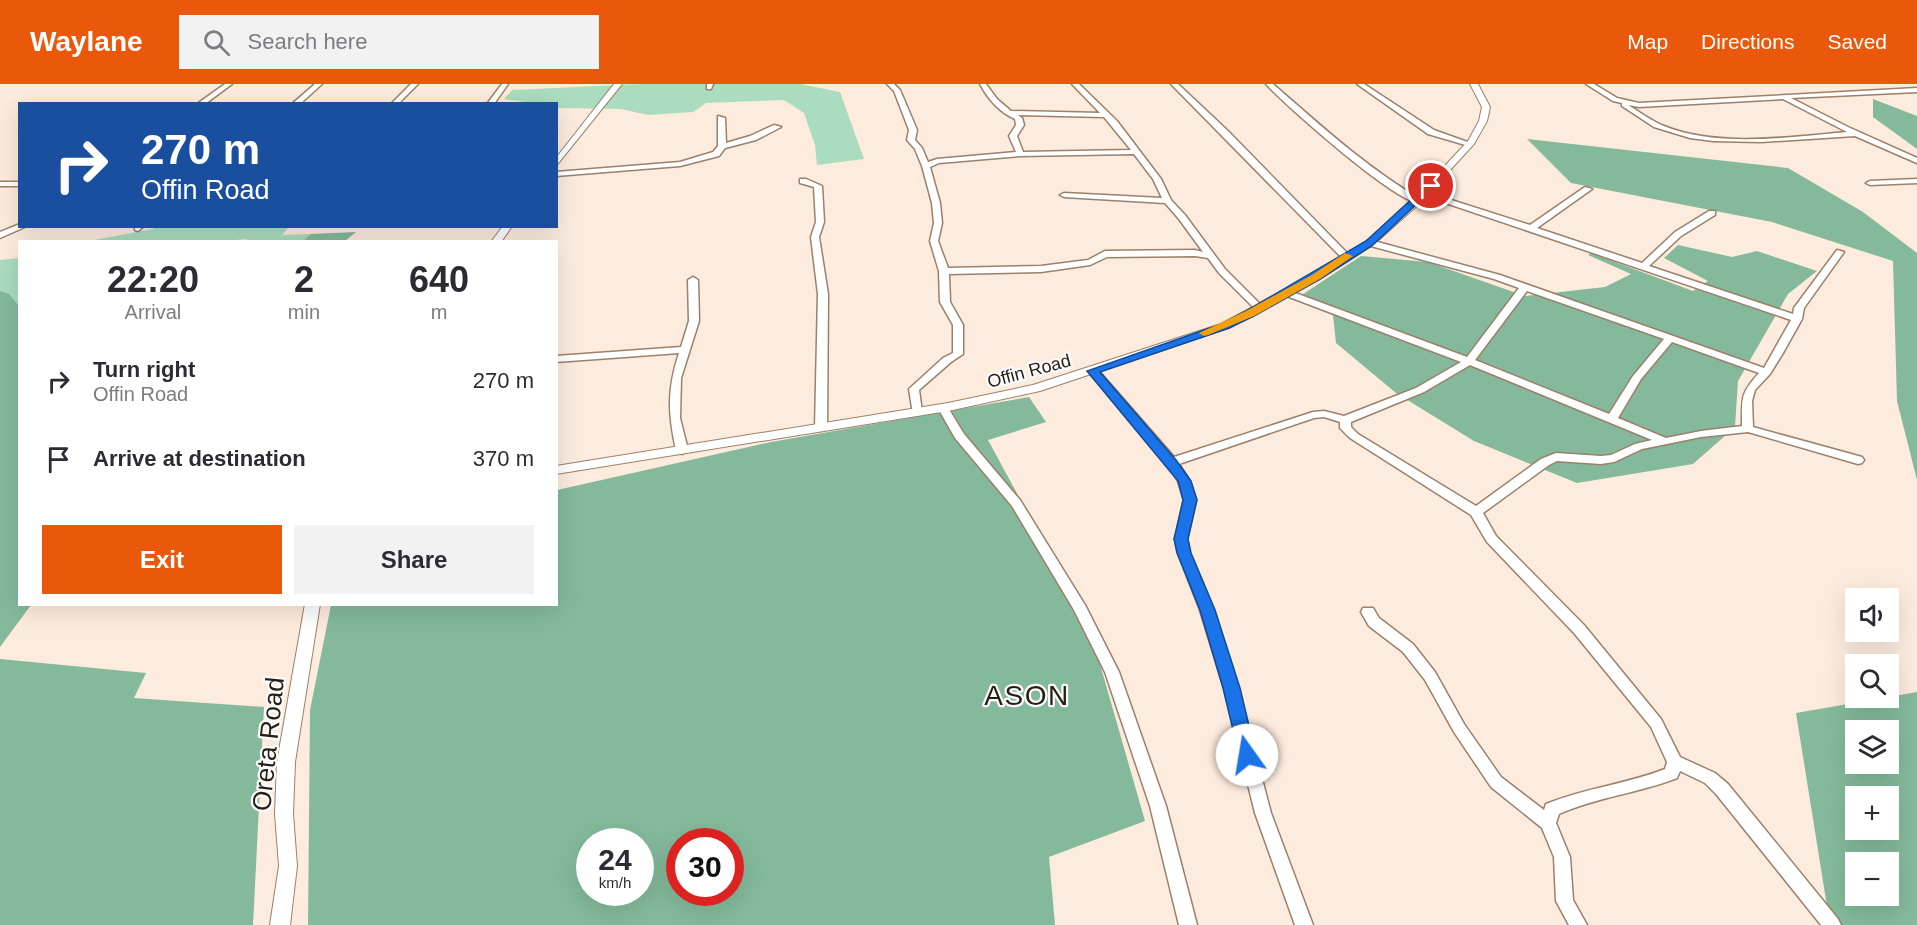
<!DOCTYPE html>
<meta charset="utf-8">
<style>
:root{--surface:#fff;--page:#f2f2f3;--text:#2b2b33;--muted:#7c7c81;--accent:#ea580c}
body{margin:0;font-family:Helvetica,sans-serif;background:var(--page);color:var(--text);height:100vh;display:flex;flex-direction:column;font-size:22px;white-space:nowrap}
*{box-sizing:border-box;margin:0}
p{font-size:20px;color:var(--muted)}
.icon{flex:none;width:33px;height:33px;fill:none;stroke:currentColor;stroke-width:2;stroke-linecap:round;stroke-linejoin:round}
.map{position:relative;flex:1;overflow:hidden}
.panel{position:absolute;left:18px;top:156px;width:540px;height:366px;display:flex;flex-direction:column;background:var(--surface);border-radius:0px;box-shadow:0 6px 24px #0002}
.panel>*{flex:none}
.top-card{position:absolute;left:18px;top:18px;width:540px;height:126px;border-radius:0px;box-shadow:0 6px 24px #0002;background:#1a4fa0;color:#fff;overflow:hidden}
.tools{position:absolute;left:1845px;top:504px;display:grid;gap:12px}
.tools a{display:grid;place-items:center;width:54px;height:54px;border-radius:0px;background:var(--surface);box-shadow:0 6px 24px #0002;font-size:30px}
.speed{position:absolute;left:576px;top:744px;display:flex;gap:12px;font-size:30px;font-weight:700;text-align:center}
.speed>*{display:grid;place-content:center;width:78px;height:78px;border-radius:50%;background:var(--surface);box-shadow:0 6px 24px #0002;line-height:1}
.speed small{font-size:15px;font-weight:400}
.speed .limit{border:9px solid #d22;background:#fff;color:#111}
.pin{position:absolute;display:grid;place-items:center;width:51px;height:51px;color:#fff;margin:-26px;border:3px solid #fff;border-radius:50%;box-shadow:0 2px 6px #0007}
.me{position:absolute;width:66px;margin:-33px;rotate:347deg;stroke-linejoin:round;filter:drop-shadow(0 0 4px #0008)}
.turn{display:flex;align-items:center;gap:21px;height:126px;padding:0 24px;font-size:27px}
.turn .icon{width:78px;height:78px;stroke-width:2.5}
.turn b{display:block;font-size:42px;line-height:51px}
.eta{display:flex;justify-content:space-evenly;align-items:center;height:102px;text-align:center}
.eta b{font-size:36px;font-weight:600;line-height:42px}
.primary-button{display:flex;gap:12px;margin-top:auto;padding:12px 24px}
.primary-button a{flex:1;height:69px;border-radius:0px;background:var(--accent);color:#fff;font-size:24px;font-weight:600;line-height:69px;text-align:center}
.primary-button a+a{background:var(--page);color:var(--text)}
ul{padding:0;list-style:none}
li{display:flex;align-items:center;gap:18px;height:78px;padding:0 24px}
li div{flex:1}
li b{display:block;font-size:22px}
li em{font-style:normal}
header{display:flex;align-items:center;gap:36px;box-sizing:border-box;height:84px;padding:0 30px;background:var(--accent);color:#fff}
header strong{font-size:28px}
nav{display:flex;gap:33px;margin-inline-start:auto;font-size:21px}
.search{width:420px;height:54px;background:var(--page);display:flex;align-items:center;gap:15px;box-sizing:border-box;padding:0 21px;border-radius:0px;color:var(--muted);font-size:22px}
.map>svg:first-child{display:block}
</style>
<header>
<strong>Waylane</strong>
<div class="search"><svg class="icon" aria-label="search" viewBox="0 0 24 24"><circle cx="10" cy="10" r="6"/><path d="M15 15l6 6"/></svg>Search here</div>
<nav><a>Map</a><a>Directions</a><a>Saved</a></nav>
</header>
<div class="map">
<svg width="1917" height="841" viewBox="0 0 1917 841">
<rect width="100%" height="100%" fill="#fdebdd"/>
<path fill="#aaddbf" d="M641,0H800L840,8L864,75L817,81L815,61L804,29L784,16L706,19L693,28L648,31L621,25L557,24L556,20L531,19L504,15L512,6Z
M156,142L289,143L282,151L311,150L303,158H247V155L213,158H83L153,145Z
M19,174V222L9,211L0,207V176Z"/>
<path fill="#84ba9b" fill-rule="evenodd" d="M1873,15L1917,32V65L1873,33Z
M1527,55L1788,84L1863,128L1917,169V396L1897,317L1893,177L1772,138L1571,99Z
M356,148L345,157H303L311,150Z
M1678,161L1732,173L1757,167L1817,187L1788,210L1738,297L1735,343L1693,380L1577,399L1474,357L1396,309L1336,259L1333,231L1294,216L1361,172L1428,178L1525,212L1605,203L1631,190L1588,171L1591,169L1693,207L1708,197L1664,174Z
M0,207L9,210L19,222L20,520L31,521L0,563Z
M1029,313L1046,338L988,356L1089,542L1145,737L1049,773L1055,841H308L310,626L331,521L556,520L557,406L771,358ZM590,758H640V808H590ZM680,758H730V808H680Z
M0,575L146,589L134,614L264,623L253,841H0Z
M1917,608V841H1830L1796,629ZM1856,646H1888V680H1856ZM1856,712H1888V746H1856ZM1856,778H1888V812H1856Z"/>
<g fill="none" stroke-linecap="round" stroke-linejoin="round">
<g stroke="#9b806b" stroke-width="3">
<path id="minor" d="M225,0H232L205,20H197Z
M315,0H322L300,20H292Z
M411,0H418L398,20H391Z
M502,0H508L494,20H487Z
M707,0H713L711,5H707Z
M887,0H894L900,6L917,46L915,56L922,64L928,78L937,75L1016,68L1009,52L1016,41L1015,35C999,28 988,15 980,0H986L997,15L1011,27L1100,29L1072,0H1079L1117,37L1161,95L1171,116L1185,131L1225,185L1264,224L1262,226H1256L1219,189L1208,174L1195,172L1107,173L1090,181L1041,188L949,190L950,218L963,241V270L951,278L919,306L922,328L917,331L913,330L909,305L943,274L953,269V241L940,218L939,187L930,157L934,139L932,119L922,82L915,65L907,56L909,46L894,7ZM1018,31L1104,33L1131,66L1023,68L1017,52L1024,41L1022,34ZM1134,70L1153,95L1162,114L1064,109L1060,111L1064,113L1165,119L1179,135L1203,168L1195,166L1105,167L1088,176L1041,182L948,184L938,157L942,139L940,119L930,83L939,79L1020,72Z
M1171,0H1178L1228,47L1349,171V175H1343Z
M1266,0H1273C1320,41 1366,83 1420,115V119C1397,120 1285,21 1266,0Z
M1357,0H1364L1434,46L1473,60L1469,62L1428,50Z
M1586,0H1594L1617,14L1639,19L1917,4V8L1791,14L1848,43L1917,74V79L1855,52L1761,58L1713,57L1690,54L1654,43L1622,22V19L1613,17ZM1783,15L1847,48C1791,53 1717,64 1664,42C1651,37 1640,28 1628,21L1639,23Z
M718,32L725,34L726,59L750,52L774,41L781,43L756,56L725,64L719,72L680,82L556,92V88L680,78L713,68L718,62Z
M800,95H806L822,102L824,138L819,153L828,210L827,344L821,347L815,344L818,210L811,153L816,138L814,103L800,99Z
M1917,95V99L1870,101L1866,99L1870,97Z
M0,98H20V102H0Z
M1585,103L1592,105L1537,144L1642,179L1675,148L1709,127H1715V131L1681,152L1649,182L1793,230L1794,224L1837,166L1844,168L1804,224L1802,235L1783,269L1770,290L1755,306L1752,317L1753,343L1862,373L1864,376L1862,379L1858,380L1748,348L1701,353L1642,365L1614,378L1601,380L1557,377L1549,381L1483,429L1496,452L1584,541L1661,635L1680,673L1715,689L1728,700L1838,835L1841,841H1821L1716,710L1705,699L1680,687L1677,694C1639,709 1597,713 1559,730L1556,739L1570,773L1573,816L1587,841H1569L1556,817L1554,773L1542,744L1491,703L1454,648L1425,596L1403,568L1369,542L1361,528L1363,524H1373L1379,534L1413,560L1435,588L1464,640L1501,693L1544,726L1546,720C1585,704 1627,700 1665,685L1667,678L1651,643L1574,549L1487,458L1471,431L1350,354L1340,344V338L1324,333L1314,334L1179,380L1190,397L1196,416L1187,455L1190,469L1214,526L1238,604L1271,729L1313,841H1295L1255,729L1224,604L1200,526L1178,469L1175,455L1184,416L1178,397L1168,380L1088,287L1093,284L1097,285L1174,373L1313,328L1324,327L1344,332L1416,304L1461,278L1284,211V207H1290L1467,273L1519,204L1494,195L1367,161V157L1370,156L1500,191L1764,284L1791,236L1419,110L1426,108L1530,141ZM1527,207L1664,255L1633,292L1609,330L1475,276ZM1672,258L1759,289C1740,310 1742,314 1742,342L1701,347L1666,354L1618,334L1641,295ZM1470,281L1652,356L1635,360L1611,371L1601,372L1556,369L1541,375L1476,422L1358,350L1351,343V338L1424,308Z
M20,140V142H27L0,154V148Z
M135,142H144L138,147L135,146Z
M693,193L698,196L699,237L681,294L680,334L688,366L682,370L676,366C668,329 667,306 679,269L556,278V272L681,263L689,237L688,196Z
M943,321L947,322L964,350L1020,416L1085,521L1119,588L1166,722L1197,841H1179L1150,722L1105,588L1074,526L1012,422L955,354L938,324Z"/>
</g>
<g stroke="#9b806b" stroke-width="2">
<path id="tertiary" d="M614,0H622L556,82V74Z
M1470,0H1478L1490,23L1487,37L1474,60L1420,119L1373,161L1320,195L1229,244L1040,307L948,327L556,390V382L948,319L1033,301L1221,240L1312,191L1367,157L1414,115L1468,57L1479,37L1482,23Z
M503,142H512L501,158H491Z
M305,520H320L295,678L293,730L297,782L290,841H270L279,782L275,730L277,678Z"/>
</g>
<use href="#minor" fill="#fff" fill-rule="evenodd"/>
<use href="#tertiary" fill="#fff" fill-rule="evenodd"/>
</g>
<path fill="#1a73e8" stroke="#114b97" stroke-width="1.5" d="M1428,100L1436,102L1373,161L1320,195L1254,232L1229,244L1100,288L1176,376L1191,397L1197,416L1188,455L1191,469L1215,526L1240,604L1256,671L1254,676L1247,679L1241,676L1239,671L1223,604L1200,526L1177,469L1174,455L1183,416L1178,397L1087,287L1221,240L1246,227L1366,157Z"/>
<path fill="#f59e0b" d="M1345,169L1353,172L1320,195L1254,232L1208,251L1204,252L1199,249L1246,227L1312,191Z"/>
<g text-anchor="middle" stroke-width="4.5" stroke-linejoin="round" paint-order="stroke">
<g font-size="18" fill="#281d15" stroke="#fcfcfc">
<text transform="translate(1029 287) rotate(-15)" y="6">Offin Road</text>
</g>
<g font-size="26" fill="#281d15" stroke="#fcfcfc">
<text transform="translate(268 660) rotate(-84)" y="9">Oreta Road</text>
</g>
<g font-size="28" letter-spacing="1.5" fill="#281d15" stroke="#fcfcfc">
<text x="1027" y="621">ASON</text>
</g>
</g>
</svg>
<div class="tools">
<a><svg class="icon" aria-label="sound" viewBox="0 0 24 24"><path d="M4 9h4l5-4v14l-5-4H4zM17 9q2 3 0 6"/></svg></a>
<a><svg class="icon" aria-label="search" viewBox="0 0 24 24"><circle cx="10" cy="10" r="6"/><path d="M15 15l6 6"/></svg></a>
<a><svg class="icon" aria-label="layers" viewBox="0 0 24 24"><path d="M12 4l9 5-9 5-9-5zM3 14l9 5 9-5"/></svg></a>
<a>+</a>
<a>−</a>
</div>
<div class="speed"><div>24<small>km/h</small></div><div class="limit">30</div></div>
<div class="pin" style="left:1431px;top:102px;background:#d93025"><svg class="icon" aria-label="arrive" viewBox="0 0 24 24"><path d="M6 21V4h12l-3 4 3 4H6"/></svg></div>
<svg class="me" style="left:1247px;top:671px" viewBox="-20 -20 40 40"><circle r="19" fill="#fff"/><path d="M0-13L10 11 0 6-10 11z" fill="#1a73e8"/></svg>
<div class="top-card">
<div class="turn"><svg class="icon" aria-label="right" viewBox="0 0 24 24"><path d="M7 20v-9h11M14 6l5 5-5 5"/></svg><div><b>270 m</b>Offin Road</div></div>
</div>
<section class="panel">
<div class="eta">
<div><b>22:20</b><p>Arrival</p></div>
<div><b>2</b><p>min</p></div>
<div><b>640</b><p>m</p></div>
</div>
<ul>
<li><svg class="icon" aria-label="right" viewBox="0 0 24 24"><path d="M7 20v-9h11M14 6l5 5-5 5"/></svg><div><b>Turn right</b><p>Offin Road</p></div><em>270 m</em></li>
<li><svg class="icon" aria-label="arrive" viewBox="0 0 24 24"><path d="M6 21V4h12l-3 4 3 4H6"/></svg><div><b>Arrive at destination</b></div><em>370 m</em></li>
</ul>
<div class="primary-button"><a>Exit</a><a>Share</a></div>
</section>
</div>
